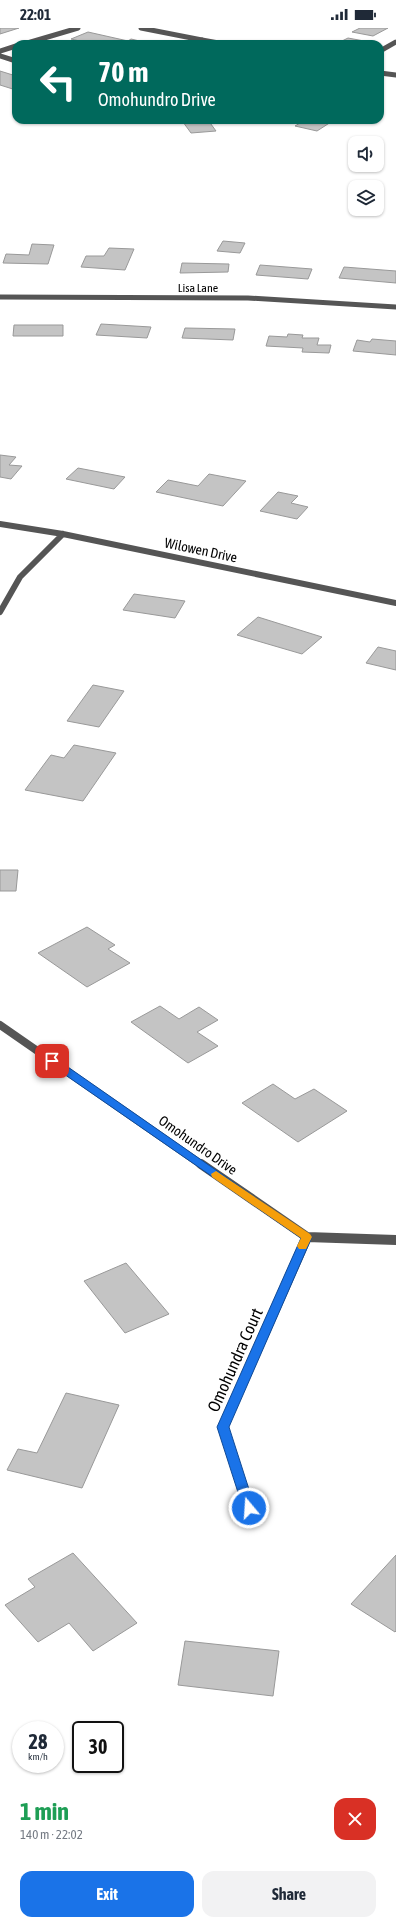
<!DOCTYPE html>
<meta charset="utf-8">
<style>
:root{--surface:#fff;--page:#f2f2f3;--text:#1f2937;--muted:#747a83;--accent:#1a73e8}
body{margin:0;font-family:"Asap Condensed",sans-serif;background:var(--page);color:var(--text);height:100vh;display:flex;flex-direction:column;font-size:15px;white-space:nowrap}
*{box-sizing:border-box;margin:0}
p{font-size:13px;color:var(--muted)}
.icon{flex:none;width:22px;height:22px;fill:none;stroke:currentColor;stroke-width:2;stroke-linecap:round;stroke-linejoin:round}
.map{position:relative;height:1757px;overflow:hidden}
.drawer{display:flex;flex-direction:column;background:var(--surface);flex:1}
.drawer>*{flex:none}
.guide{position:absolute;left:12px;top:12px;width:372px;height:84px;border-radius:12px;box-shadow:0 1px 3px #0004;background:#00695c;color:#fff;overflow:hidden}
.tools{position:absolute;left:348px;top:108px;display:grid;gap:8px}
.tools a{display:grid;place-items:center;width:36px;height:36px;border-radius:8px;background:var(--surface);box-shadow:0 1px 3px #0004;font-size:20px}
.speed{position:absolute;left:12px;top:1693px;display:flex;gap:8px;font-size:20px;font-weight:700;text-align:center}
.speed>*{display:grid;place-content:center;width:52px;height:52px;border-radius:50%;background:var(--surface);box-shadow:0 1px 3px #0004;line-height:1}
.speed small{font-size:10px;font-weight:400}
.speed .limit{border:2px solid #111;border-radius:6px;background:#fff;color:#111}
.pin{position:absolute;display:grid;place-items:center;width:34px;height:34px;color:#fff;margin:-17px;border-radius:8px;box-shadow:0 2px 6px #0006}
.me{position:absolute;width:44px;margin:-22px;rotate:342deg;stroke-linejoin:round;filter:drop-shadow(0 0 3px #0008)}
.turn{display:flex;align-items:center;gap:14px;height:84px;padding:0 20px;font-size:18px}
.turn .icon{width:52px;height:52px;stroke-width:2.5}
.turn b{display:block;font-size:28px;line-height:34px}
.round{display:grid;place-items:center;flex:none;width:42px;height:42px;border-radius:12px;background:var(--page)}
.summary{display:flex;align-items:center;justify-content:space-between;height:68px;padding:0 20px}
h1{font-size:24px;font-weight:700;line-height:30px;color:#1e9e55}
.cta{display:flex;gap:8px;margin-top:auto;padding:8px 20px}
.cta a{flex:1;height:46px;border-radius:12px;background:var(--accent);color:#fff;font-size:16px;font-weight:700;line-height:46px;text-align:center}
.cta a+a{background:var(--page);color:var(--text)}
.status{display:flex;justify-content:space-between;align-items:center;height:28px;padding:0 20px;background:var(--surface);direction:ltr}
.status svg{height:11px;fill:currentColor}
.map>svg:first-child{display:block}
</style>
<div class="status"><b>22:01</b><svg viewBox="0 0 49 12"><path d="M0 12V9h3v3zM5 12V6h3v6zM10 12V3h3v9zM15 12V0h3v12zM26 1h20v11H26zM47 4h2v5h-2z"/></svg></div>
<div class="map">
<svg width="396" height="1757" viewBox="0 0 396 1757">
<rect width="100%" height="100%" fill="#fff"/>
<path fill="#c4c4c4" stroke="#999" d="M0,0H19L0,6Z
M360,0H388L373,8L352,4Z
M88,4L128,13L131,11L152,16H93L71,11Z
M348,10L364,13L359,16H336Z
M0,43L16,48V62L0,57Z
M208,92L216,103L191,105L183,94Z
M305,92H322L331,94L317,103L295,98Z
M223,213L245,215L240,225L217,223Z
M32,216L54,217L48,236L3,235L6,226L29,227Z
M109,220L134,221L125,242L81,239L86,228H104Z
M182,235L229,236L228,244L180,245Z
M260,237L312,241L308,251L256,247Z
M344,239L396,243V255L339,250Z
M101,296L151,299L147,310L96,307Z
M14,297H63V308H13Z
M185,300L235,301L233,312L182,310Z
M288,306L303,307L302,310H319L317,317H331L329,325L302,324L303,320L266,318L269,308L287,309Z
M372,311L396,313V327L353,323L357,312L370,314Z
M0,427L16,429L9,437L22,438L11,451L0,449Z
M78,440L125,449L114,461L66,451Z
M209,446L246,453L223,478L156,464L168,452L198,458Z
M278,464L298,468L291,475L308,479L297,491L260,483Z
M134,566L185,573L175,590L123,582Z
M258,589L322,609L302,626L237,607Z
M378,619L396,623V642L366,635Z
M93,657L124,663L99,699L67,693Z
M74,717L116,725L83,773L25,762L51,727L64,730Z
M0,842H18L16,863H0Z
M87,899L115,917L108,921L130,935L87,959L38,925Z
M160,978L179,991L199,979L218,992L197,1004L218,1018L188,1035L131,994Z
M273,1056L295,1071L314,1061L347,1083L298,1114L242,1075Z
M126,1235L169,1286L125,1305L84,1253Z
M66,1365L119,1377L82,1460L7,1442L18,1421L37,1425Z
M73,1525L137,1595L93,1623L69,1595L38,1614L5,1577L35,1559L28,1551Z
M396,1527V1603L395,1604L351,1576Z
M185,1613L279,1623L273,1668L178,1657Z"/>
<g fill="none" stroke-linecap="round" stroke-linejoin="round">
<path stroke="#555" stroke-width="5" d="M141,0L202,12
M24,16L78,0
M0,23L16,18
M0,28L16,33"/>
<path stroke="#555" stroke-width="5" d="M202,12L224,16
M380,23L396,14
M380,45L396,47
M0,269L248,270L396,279"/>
<path stroke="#555" stroke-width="6" d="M0,496L63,506L396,575
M0,584L20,549L63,506"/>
<path stroke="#555" stroke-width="8" d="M0,997L202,1137"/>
<path stroke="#555" stroke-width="10" d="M201,1136L307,1209L396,1212
M253,1493L223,1399L307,1209"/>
</g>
<path fill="#1a73e8" stroke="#114b97" d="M48,1030H55L312,1209L229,1399L255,1480L253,1483L249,1484L244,1483L243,1480L217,1399L301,1210L48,1035L47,1033Z"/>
<path fill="#f59e0b" d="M216,1143L310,1206L312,1209L306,1221H299L297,1218L301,1210L212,1149L211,1146Z"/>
<g text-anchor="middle" stroke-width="3" stroke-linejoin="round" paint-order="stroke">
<g font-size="12" fill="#000" stroke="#fff">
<text x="198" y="264">Lisa Lane</text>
</g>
<g font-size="14" fill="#000" stroke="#fff">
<text transform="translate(201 522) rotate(12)" y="5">Wilowen Drive</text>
<text transform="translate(198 1117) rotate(35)" y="5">Omohundro Drive</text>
</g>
<g font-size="17" fill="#000" stroke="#fff">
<text transform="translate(235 1332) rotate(-66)" y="6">Omohundra Court</text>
</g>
</g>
</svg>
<div class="tools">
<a><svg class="icon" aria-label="sound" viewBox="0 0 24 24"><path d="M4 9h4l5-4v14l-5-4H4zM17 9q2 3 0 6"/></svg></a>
<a><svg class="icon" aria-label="layers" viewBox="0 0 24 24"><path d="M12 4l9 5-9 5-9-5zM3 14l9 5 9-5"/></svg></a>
</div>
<div class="speed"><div>28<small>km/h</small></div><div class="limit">30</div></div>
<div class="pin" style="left:52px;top:1033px;background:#d93025"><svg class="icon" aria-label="arrive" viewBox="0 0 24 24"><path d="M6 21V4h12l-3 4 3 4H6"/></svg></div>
<svg class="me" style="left:249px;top:1480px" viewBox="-20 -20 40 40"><circle r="17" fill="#1a73e8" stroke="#fff" stroke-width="3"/><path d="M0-11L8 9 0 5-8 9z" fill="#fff"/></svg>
<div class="guide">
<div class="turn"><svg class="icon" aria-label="left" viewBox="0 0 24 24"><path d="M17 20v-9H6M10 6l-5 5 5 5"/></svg><div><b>70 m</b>Omohundro Drive</div></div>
</div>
</div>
<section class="drawer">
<div class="summary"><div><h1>1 min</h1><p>140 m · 22:02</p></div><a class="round" style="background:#d93025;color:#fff"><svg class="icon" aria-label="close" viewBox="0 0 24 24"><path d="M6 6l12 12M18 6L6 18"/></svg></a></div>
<div class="cta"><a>Exit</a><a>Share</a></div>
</section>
